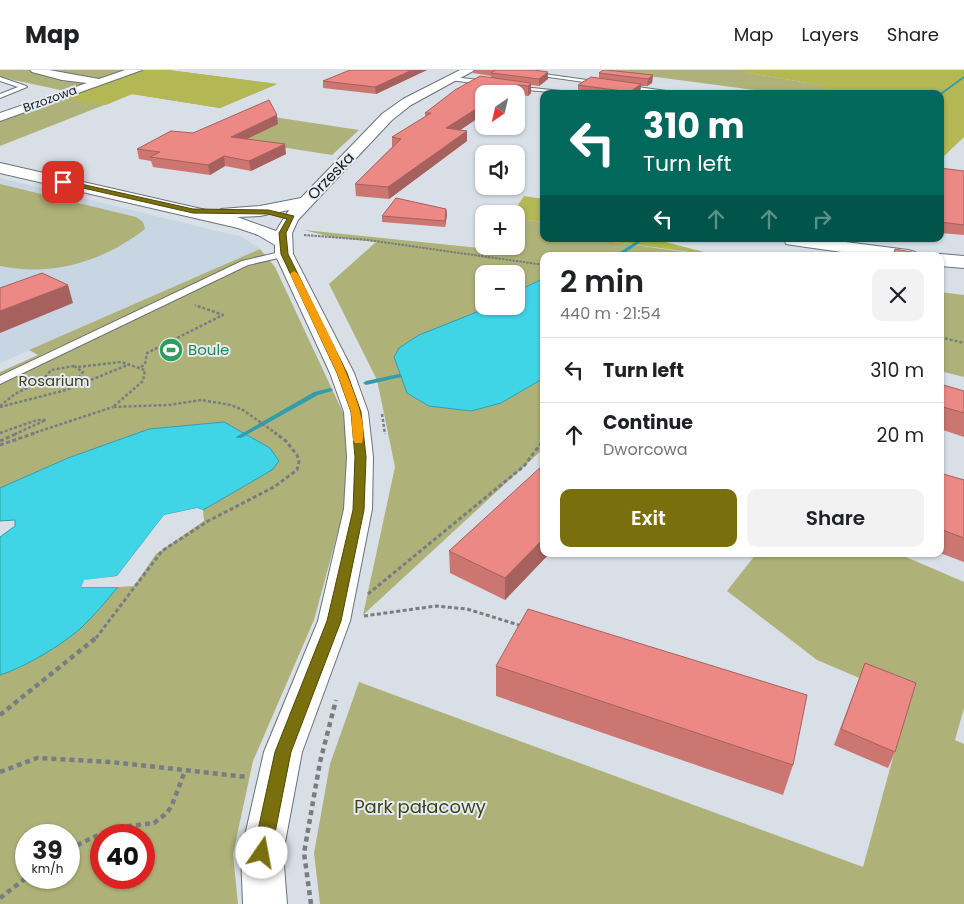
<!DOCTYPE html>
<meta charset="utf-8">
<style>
:root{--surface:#fff;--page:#f2f2f2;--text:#202124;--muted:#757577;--line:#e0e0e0;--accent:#796f0d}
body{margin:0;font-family:Poppins,sans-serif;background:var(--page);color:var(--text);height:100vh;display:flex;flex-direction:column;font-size:19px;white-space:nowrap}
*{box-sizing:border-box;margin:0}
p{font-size:16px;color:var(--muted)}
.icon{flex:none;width:28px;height:28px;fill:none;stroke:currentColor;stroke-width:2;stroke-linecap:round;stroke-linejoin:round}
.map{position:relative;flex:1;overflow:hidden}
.sheet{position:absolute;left:540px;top:182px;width:404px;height:305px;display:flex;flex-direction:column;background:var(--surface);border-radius:10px;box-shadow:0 1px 4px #0004}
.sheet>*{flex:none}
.top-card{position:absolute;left:540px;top:20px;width:404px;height:152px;border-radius:10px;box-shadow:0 1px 4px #0004;background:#00695c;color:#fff;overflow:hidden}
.needle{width:32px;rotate:214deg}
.buttons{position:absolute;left:475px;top:15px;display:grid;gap:10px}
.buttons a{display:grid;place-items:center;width:50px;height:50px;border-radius:10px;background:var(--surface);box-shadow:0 1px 4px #0004;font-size:25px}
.speed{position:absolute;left:15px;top:754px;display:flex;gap:10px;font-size:25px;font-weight:700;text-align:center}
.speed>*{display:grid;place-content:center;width:65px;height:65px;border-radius:50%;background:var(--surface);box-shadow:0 1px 4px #0004;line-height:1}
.speed small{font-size:12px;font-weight:400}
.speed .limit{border:8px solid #d22;background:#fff;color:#111}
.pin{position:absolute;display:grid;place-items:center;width:42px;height:42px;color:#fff;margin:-21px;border-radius:10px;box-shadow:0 2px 8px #0006}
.me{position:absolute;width:55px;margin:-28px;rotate:12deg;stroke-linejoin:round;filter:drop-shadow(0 0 4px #0008)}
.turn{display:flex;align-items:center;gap:18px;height:105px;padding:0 20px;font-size:22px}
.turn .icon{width:65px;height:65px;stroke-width:2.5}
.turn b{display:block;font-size:35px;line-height:42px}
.lanes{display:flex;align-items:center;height:48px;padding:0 20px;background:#0003;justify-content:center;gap:25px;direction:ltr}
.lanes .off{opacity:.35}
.round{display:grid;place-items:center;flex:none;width:52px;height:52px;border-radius:10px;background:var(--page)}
.headline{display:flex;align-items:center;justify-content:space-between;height:85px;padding:0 20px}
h1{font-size:30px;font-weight:600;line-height:38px}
.button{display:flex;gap:10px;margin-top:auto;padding:10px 20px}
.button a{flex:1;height:58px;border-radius:10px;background:var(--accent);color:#fff;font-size:20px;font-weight:600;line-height:58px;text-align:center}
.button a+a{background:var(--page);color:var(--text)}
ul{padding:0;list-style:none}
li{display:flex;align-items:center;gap:15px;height:65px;padding:0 20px;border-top:1px solid var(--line)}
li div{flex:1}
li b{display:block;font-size:19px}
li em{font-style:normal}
header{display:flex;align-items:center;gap:30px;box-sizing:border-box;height:70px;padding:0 25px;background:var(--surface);border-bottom:1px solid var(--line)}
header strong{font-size:24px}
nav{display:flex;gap:28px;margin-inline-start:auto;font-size:18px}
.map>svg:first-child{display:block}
</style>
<header>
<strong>Map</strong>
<nav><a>Map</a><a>Layers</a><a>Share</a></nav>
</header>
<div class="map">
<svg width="964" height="834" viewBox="0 0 964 834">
<rect width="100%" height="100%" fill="#d8dfe7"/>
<path fill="#c8d5e2" d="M0,108L242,167L260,179L0,293Z"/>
<path fill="#afb278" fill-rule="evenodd" d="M0,0H168L277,14L220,38L132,24L0,76V44L65,21L0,7Z
M603,0H745L749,3L820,15L837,24H784Z
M247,43L359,60L332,85L205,65Z
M0,114L136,147L143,152L145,159C104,191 53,207 0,196Z
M516,149L544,152V169H592L713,186H544V208L516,222V204H484V236H492L484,241L429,336L471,341L501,333L544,308V378L363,545L395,397L377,310L329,214L376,172L331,167L304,160L489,179L490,176H516Z
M260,179L275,197L345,347L347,411L343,443L314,550L253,691L233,784L238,834H0V605C49,589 82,552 118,517L134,516L156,484L204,451L203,440L272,400L270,378L224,352L149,359L68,388L0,418V302L38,285L29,280ZM26,765H69V808H26ZM101,765H144V808H101Z
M940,222L964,225V307L940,301Z
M756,484H899L964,512V638L955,670L964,674V834H320L314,783L330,694L359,612L863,797L909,629L817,590L727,521Z"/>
<path fill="#b3b754" d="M144,0H168L277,14L220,38L132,24L106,35L61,28Z
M745,0H964V67L940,90V24H837L819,15L749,3Z
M524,126L544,129V152L516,149V144H512Z
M592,169H658L657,170L720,186Z"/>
<path fill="#40d4e7" stroke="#349caa" d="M544,208V308L501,333L471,341L429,336L407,323L394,287L399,278L419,265L492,236H516V222Z
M224,352L270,378L279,391L272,400L203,440L197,438L164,445L117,506L84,511L81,517H118C106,531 94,546 81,558C62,575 25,597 0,605V467L15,456V450L0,451V418L68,388L149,359Z"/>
<path fill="#d8dfe7" d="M197,438L203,440V443L197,440L166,448L119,508L85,515H118L120,517H81L84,510L117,506L164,445Z"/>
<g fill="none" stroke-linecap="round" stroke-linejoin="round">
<path fill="#349caa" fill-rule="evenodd" d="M964,6V8L941,25L939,24Z
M640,169H645L620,186H614Z
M399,304L402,306L401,307L366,315L363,313L366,311Z
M330,318L332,319L333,320L332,321L318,325L241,368H237L236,367L314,322Z"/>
<g stroke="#6b7279" stroke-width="2">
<path id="lane" d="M499,0H515L688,24H669Z
M0,7L26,16L27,17L0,28V24L18,17L0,11Z
M452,7L488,11L491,13L488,15L450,10Z
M513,16L571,22L574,24L515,19Z
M284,181L287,182V186L248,195L0,314V306L242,191Z"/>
</g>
<g stroke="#6b7279" stroke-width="2">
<path id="street" d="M30,0H49L99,9L125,0H142L0,51V43L87,13L62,10L32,2Z
M784,169H822L908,180L915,182L917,186H870L792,175L786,174Z
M940,184L964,186V198L940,196V186H933Z"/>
</g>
<g stroke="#6b7279" stroke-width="2">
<path id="secondary" d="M460,0H475L411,35L392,50L298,150L292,163L293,184L354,303L368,342L373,387L372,439L350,551L302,682L283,783L287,834H243L241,783L264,682L318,551L344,439L347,387L344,342L330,303L275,184V175L258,165L238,158L0,103V93L219,143L221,139L260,136L301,128L382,44L403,29ZM289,140L276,161L237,147L260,146Z"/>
</g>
<path stroke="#787d82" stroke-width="2" stroke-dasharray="2.5 1" stroke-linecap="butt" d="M304,165L368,170L544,195"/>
<path stroke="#787d82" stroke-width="2.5" stroke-dasharray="3 2" stroke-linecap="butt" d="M940,267L964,273
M74,296L83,302C75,316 56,319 43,310L51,300Z
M78,297L121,292L145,300L143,311L113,337L168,335L201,330L231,335L243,340L277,364
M141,297L145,294L147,283L223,245L195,235
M0,336L15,324L43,310
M0,337L66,320L130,294
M382,344L385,364
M0,363L37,350H46L15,364
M31,364L113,337"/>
<path stroke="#787d82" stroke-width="3" stroke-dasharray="4 2.5" stroke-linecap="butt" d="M0,371L18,363
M0,375L35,363
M368,524L524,396L544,369
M364,546L436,536L467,539L522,556
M96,568L162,481L208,451L274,417L297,400L299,392L297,385L286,371L275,363"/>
<path stroke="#787d82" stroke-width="4.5" stroke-dasharray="5 4" stroke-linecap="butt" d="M0,645L97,567
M0,702L37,688L111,692L247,707
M69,779L113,758L154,753L167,743L172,735L185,701
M0,828L26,808
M311,834L304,783L320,692L336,630"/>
<use href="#lane" fill="#fff" fill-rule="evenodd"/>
<use href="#street" fill="#fff" fill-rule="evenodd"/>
<use href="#secondary" fill="#fff" fill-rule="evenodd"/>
</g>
<path fill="#cc7672" d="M350,0H427L376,24L323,18V11Z
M473,0H534L548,9L539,16L531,15V23L528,26L516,24H484V44L460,60L467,61V71L389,129L356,126L355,114L392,77V67L425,47V43L491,8V6L473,3Z
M599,3L653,5L652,13L647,16H641L640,22L637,24H584L578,23V15L599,8Z
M278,54L247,69L286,84L251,101L225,96L210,105L153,97L151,91L139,89L137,79L193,63Z
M940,98L964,122V165L940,163Z
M446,139L447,145L445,157L382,152V146Z
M940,314L964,321V367L940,359Z
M940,403L964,410V492L940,483Z
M449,481L544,484H549L505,530L450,503Z
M865,593L895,682L888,698L834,675Z
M496,596L793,695L783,725L496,626Z"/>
<path fill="#a6605d" d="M412,0H427L376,24L375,17Z
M548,2V9L539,16V9Z
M653,5L652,13L647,16L648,9Z
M531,13V23L528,26V16Z
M641,14L640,22L637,24H630V22Z
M518,15L517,24L516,25V24H511V19Z
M507,19V24H500Z
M484,34V44L447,69L446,58Z
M277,45L278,54L232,76L231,67Z
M467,61V71L389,129L388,117Z
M285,74L286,84L251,101L249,91Z
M224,86L225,96L210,105L208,95Z
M446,139L447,145L445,157V151Z
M68,215L73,233L0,263V241Z
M544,468V484H549L505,530V508Z"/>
<path fill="#ed8985" stroke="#a6605d" d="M350,0H412L375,17L323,11Z
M494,0H534L548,2L539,9L491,3L496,0Z
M603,0H606L653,5L648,9L599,3Z
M480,6L531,13L528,16L518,15L511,19H507L500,24H484V34L446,58L467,61L388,117L355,114L401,69L392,67L431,43H425L455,20Z
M591,7L641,14L630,22L578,15Z
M269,30L277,45L231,67L285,74L249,91L224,86L208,95L150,87L160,82L137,79L171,61L193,63Z
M940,98L964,101V155L940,152Z
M396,128L446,139L445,151L382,146Z
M895,179L917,183L916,186H893Z
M42,203L68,215L0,241V218Z
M940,314L964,321V343L940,336Z
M544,394V468L505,508L449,481Z
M940,403L964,410V468L940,459Z
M528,539L807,625L793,695L496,596Z
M865,593L916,613L895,682L841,659Z"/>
<path fill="#796f0d" stroke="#4f4808" d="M63,110L193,139L268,140L294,146L286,163L288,184L347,303L361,342L366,387L364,440L341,551L291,682L271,783L268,789L262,791L256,789L253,783L275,682L327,551L353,440L355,387L351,342L337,303L281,184L279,163L287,149L268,144L193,143L61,113Z"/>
<path fill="#f59e0b" d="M294,201L298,204C313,234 374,344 362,373H355L353,370L351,342L337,303L290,204Z"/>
<defs>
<g id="stadium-disc" transform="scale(1.25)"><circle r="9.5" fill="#2e9e5b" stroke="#e5ecf4"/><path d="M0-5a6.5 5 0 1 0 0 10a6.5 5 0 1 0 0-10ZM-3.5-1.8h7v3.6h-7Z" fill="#fff"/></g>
</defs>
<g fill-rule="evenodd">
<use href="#stadium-disc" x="171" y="280"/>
</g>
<g text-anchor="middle" stroke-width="4" stroke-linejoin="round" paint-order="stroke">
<g font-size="12" fill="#171a1d" stroke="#e5ecf4">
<text transform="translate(50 29) rotate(-20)" y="4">Brzozowa</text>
</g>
<g font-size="15" fill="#171a1d" stroke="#e5ecf4">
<text transform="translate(331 106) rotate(-46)" y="5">Orzeska</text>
</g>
<g font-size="15" fill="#27864d" stroke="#e5ecf4" text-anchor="start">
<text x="188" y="285">Boule</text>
</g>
<g font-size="15" fill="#3f4117" stroke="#e5ecf4">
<text x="54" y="316">Rosarium</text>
</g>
<g font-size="18" fill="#3f4117" stroke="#e5ecf4">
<text x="420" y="743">Park pałacowy</text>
</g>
</g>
</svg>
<div class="buttons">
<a><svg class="needle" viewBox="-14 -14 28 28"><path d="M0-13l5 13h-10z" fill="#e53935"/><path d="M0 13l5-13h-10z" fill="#757577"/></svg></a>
<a><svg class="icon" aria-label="sound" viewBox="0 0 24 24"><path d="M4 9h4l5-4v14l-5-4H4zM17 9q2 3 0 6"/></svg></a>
<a>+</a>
<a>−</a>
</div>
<div class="speed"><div>39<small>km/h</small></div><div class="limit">40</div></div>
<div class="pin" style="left:63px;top:112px;background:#d93025"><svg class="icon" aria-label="arrive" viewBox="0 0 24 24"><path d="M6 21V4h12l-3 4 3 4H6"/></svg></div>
<svg class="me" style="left:262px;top:783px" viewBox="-20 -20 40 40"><circle r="19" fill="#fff"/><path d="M0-13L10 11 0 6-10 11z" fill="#796f0d"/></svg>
<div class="top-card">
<div class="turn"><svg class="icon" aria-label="left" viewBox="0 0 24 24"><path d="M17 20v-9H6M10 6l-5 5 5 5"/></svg><div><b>310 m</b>Turn left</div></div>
<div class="lanes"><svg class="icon" aria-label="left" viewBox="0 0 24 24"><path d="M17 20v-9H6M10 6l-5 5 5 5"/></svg><svg class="icon off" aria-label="ahead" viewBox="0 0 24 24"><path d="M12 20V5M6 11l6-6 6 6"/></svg><svg class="icon off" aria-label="ahead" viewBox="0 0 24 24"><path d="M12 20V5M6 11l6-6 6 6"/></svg><svg class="icon off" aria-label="right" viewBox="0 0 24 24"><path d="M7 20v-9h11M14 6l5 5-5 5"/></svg></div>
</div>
<section class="sheet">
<div class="headline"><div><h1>2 min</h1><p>440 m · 21:54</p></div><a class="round"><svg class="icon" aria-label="close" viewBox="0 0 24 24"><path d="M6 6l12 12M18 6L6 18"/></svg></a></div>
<ul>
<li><svg class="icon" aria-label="left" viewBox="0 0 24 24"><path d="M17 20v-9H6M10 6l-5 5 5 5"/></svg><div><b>Turn left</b></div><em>310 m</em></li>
<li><svg class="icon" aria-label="ahead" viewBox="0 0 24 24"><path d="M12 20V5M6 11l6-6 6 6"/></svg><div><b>Continue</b><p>Dworcowa</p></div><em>20 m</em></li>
</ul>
<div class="button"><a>Exit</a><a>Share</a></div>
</section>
</div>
